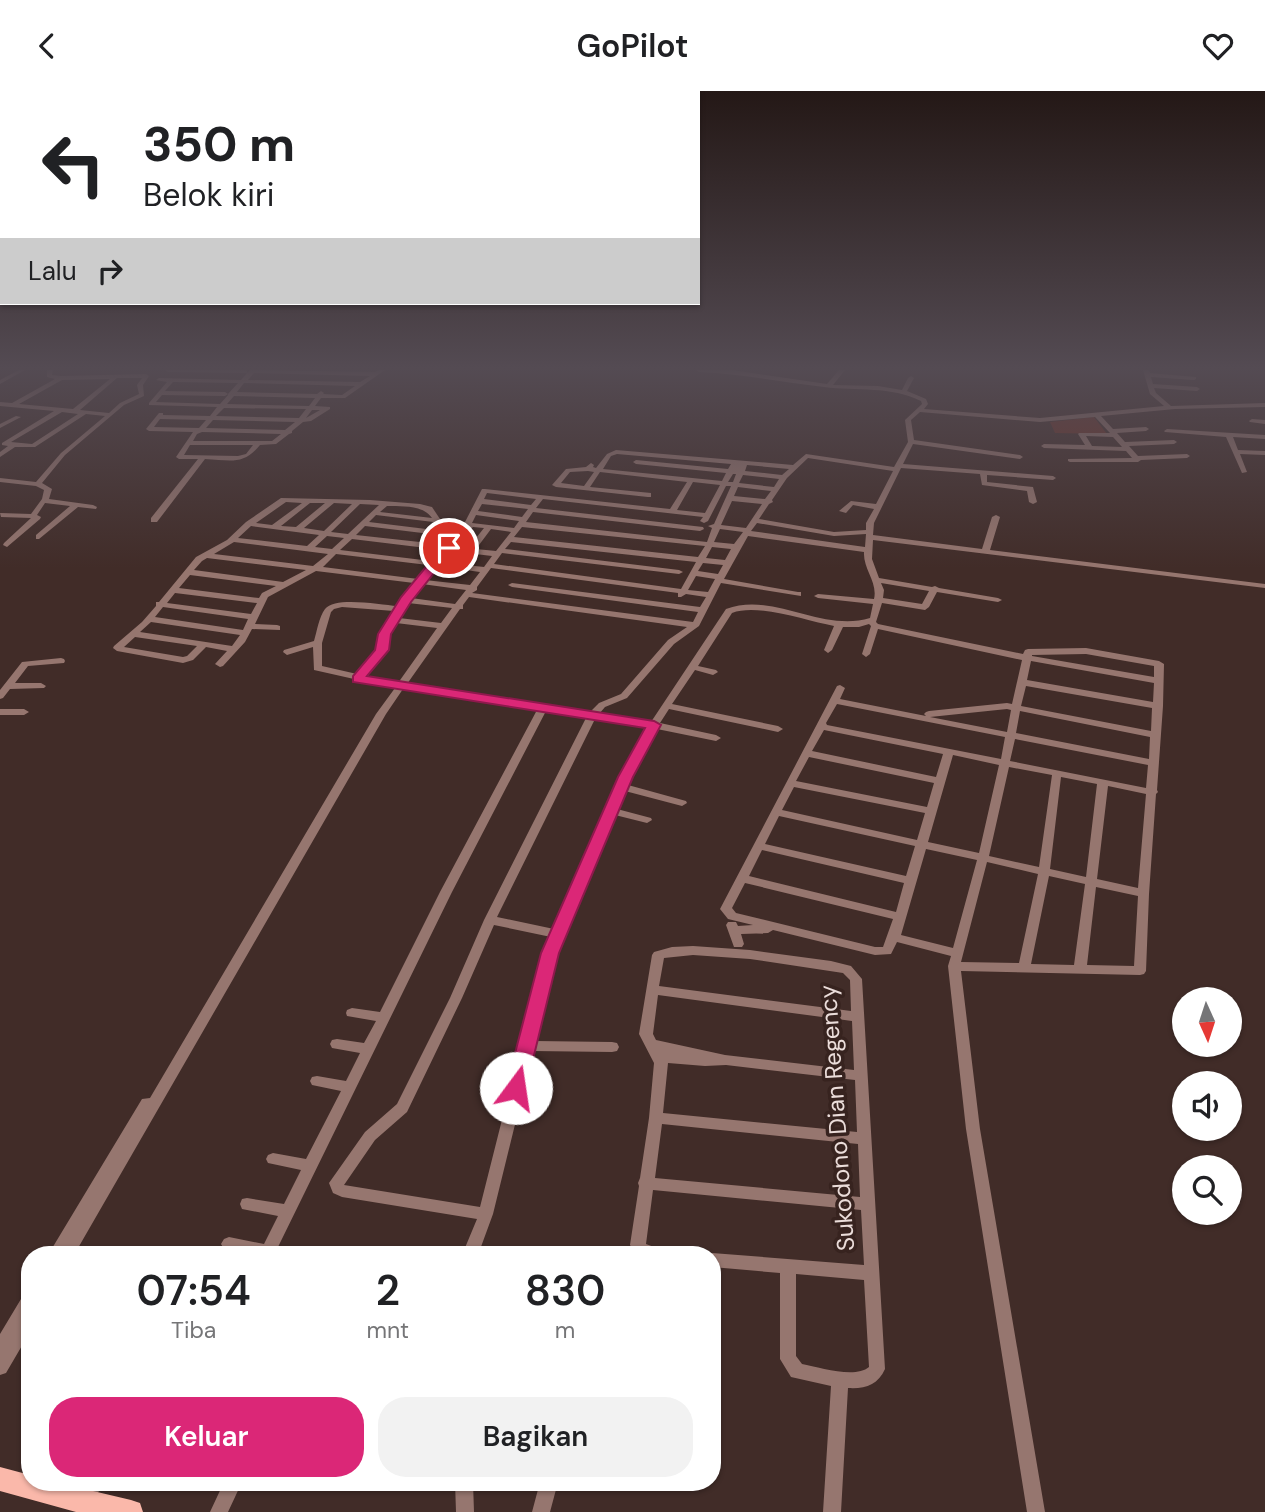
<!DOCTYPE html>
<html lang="id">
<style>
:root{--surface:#fff;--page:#f2f2f2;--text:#202124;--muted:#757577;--accent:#db2777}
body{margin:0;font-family:"DM Sans",sans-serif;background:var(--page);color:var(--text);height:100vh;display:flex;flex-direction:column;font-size:26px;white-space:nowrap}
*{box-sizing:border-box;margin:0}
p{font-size:23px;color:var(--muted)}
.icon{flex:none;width:38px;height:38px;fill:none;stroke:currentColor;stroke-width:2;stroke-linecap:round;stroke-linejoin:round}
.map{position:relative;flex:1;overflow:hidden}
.panel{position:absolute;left:21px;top:1155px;width:700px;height:245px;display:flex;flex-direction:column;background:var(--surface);border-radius:28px;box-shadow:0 2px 5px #0004}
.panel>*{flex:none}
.hud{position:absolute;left:0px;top:0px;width:700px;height:214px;box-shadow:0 2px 5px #0004;background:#fff;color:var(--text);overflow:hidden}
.needle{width:46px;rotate:177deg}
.fabs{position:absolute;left:1172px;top:896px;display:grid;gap:14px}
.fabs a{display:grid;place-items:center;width:70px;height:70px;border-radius:50%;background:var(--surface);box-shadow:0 2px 5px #0004;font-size:35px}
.pin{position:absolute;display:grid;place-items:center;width:60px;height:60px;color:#fff;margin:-30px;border:4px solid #fff;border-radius:50%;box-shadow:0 2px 7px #0007}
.me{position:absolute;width:77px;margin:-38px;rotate:14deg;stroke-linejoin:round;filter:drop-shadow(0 0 5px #0008)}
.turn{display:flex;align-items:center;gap:24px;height:147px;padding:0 28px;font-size:32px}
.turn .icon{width:91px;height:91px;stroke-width:2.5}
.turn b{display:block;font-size:49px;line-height:60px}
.then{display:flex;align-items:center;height:66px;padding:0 28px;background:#0003;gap:14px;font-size:26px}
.eta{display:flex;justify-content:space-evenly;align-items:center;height:119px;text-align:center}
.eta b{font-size:42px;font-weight:600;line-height:49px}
.primary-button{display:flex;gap:14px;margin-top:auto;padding:14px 28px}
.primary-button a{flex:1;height:80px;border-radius:28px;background:var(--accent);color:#fff;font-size:28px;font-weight:600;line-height:80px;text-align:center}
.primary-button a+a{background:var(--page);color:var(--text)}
header{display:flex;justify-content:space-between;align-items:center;height:91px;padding:0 28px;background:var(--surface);font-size:32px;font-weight:600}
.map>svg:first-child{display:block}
</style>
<header><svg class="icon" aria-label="back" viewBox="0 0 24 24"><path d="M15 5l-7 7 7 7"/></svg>GoPilot<svg class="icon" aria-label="heart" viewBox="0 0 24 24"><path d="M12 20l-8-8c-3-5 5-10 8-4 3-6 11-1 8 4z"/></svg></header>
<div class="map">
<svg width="1265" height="1421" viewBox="0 0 1265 1421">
<rect width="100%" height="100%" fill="#412c28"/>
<path fill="#6d2f24" d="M1094,326L1107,343L1055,342L1050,331Z"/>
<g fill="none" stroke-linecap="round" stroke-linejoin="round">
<path fill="#96766f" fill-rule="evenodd" d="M19,279H25L0,293V289Z
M47,279H53L52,284L61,285L146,283L149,285L143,294L144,305L124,314L65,364L42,392L52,398L49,408L93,414L97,416L96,418L78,416L39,448H36V444L70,415L45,412L37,424L41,426L40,428L7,456L3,454L4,452L31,427L1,426L0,422L31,423L42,408L44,399L36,395L0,391V387L36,391L61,362L105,325L86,323L35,356H15L0,366V361L8,355L2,354V352L54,320L0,315V311L12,312L55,288L47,286ZM117,287H142L137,294L139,303L120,312L109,322L80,319ZM110,288L73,318L19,313L62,289ZM62,321L78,323L32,353L11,351Z
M165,279H245L247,280V282L250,279L375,281L379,279H385L345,307H321L315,315L330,316V318L311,330L303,331L292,340V342L289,343L276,353L260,354C243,375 230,369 205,368L157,431H151V427L198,368H179L176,366L193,341L149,340L146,338L159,322H163V324L210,325L217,316L149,314V312L167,291L156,289L159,287L241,289L247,282L168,281ZM254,282L370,285L360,291L248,289ZM173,291L238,292L228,303L225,301L165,300ZM244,292L355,295L342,304L323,303L324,302L321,300L317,303L237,301ZM228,303V304L220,313L156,311L162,304L225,305ZM234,305L315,307L309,315L227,313ZM224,317L306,318L299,327L216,325ZM312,319H320L306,327ZM160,328L206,329L199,337L154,336ZM213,329L295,331L285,339L206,337ZM202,341L281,343L272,350H193L197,343ZM190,354H253L246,363L238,365L184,364Z
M696,279H732L827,293L839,279H845L833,294L878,295L902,299L908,287L911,285L914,287L907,300L926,308L928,313L924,318L1040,327L1164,315L1150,303L1143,279H1149L1150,282L1196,286V288L1194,289L1151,286L1153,293L1197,296L1200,298L1197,300L1154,297L1156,302L1171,315L1265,312V316L1175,318L1101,325L1113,338L1146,336L1149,338L1146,340L1117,342L1125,351L1174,349L1177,351L1174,353L1129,355L1138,365L1187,363L1190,365L1187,367L1141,369L1138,371H1070L1068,370V368L1132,367L1126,360L1044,357L1041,355L1044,353L1085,354L1078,343L1079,342H1110L1095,326L1040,331L920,321L911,329L914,349L1020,364L1023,366L1020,368L913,353L903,373L1053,385L1056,387L1053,389L987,384V391L1033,396L1037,411L1033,413L1029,411L1027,400L982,394L980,383L901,377L874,432L873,444L982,458L992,426L996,424L1000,426L990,459L1265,493V497L873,449L872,468L879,487L932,496L935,495L939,497L998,507L1002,509L998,511L937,501L929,516L925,519L882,512L876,531L878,533L1023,563L1025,559L1028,558L1086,557L1159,570L1164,573L1163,615L1157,699L1158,701L1156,703L1149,803L1146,880L1144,883L1140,884L961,880L980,1038L1045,1421H1027L966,1038L948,875L951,865L897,851L891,863L875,864L773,839L768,842L741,843L744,853L742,856H734L726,834L728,831H736L738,835L753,834L728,828L720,818L837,595L840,594L845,597L840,608L926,625L924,623L926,621L929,620L1007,612L1012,613L1022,569L878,538L870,563L866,566L862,563L871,535L869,533L859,536H843L832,559L828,562L824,559L834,535C806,530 758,512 732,522L698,575L716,579L718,581L713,584L695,579L672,613L778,635L783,638L778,641L669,618L660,632L716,644L721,647L716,650L657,638L628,694L686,710L687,712L682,715L625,700L617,718L651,727L652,729L647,732L615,724L556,862L535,950L612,951L617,952L619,956L617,960L612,961L533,960L493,1123L478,1164H462L477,1128L342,1106L333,1102L329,1092L365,1041L397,1013L450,907L484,829L586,627L546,620L452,801L278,1156L288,1159L291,1164C268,1164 245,1166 224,1158L221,1153L224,1148L229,1146L264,1153L278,1125L242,1118L240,1113L242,1108L247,1107L284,1113L301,1079L268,1072L266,1068L268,1064L273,1062L306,1068L341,1000L312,994L310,990L312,986L317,985L346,990L360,962L332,957L330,953L332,949L337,948L364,952L376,930L347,925L346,922L347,919L352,917L380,921L440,801L537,619L403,598L386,623L74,1164H48L142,1008L150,1007L376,623L395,597L362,590L358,591L354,588L314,579L313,556L287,564L283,561L284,559L314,550C317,540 319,526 325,518C335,505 381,514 397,515L414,492L316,480L268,506L255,533L277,534L280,535V539L252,538L245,551L223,575L220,576L215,573L227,560L206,556L193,569L183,572L117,560L113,557L114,555L142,531L156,515V511H159L196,466L227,449L246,431L281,407L370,409L420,413L432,416L440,428L465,431L482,398H485L670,418L687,391L600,381L590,396L651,402V406H648L556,396L552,394L566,378L586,376L591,372L594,374L593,376L596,377L607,363L616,359L793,374L806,363L894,376L908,351L905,329L922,313L921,310C891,295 857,300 824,296C782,291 741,283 699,281ZM1086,345L1113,346L1122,356L1092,355ZM617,363L731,373L728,378L636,369L633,371L636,373L726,382L722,390L603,378L611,365ZM808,367L893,380L876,413L851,410L839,420L846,422L853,414L874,418L866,432V439L834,441L759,428L769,413L773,411L772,409L787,387ZM747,374L789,378L782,384L745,380ZM588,380L594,381L584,395L561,392L570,381ZM733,383H736L733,391H728ZM743,384L779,388L774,396L739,392ZM693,391L720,394L705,422L677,419ZM726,395H731L714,433L708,435L712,437L707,451L526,431L533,421L700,440L704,438L703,436L536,417L543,408L703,426L700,430L704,432L708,430ZM738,396L771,400L765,408L734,405ZM487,402L536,408L531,414L484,408ZM732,410L762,413L746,437L721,434ZM286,411L302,412L272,434L256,432ZM310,412H325L296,436L281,435ZM334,412L352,413L324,440L304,437ZM360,413L379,414L348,443L331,441ZM482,413L528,418L522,426L478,420ZM387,415C402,416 422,413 432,427L380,421ZM376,424L466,435L459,442L369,431ZM476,424L519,430L514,437L472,432ZM757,432L834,445L866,443L865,456L751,440ZM251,435L319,444L307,455L238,447ZM365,435L455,446L447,454L356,444ZM473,436L484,437L468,457L454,455ZM522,436L705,455L698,466L514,446ZM491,438L511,441L496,460L476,458ZM720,438L743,441L734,453L714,451ZM327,445L344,447L332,458L315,456ZM748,445L864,461C863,478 878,491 874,508L818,503L814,505L818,507L873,513L870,527C822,542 773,500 726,518L651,631L599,623L605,616L627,607L674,553L699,535L721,492L801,505V501H798L724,488ZM352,448L443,459L431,470L340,459ZM234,451L328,463L313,475L214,463ZM511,451L696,471L681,498L494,473L502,462L679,483L683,481L679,479L505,458ZM712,456L731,458L725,469L706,467ZM450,460L492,465L484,476L439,471ZM336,463L428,474L418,488L323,476ZM207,467L306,479L283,491L194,479L202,470ZM703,472L723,474L718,483L698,480ZM436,475L480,481L470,494L425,489ZM491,477L678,502V506H681L686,503L706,506L700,516L512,492L508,494L512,496L698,521L693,531L472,502L477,499V496ZM190,484L276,495L262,502L259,507L179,497ZM696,485L715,488L708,501L688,499ZM881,492L929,500L922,513L883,507L884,499ZM422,493L466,499L455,513L411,507ZM175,502L257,512L251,523L167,512ZM469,506L687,536L668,549L621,603L599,612L590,621L407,593L460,518H463V514ZM408,512L452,517L441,532L399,527ZM163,516L248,528L243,539L155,526ZM342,516L394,520L381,543L378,559L357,583L322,575V552L331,521L334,518ZM151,531L240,544L232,555L140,541ZM396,532L437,537L398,592L365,585L386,559L389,543ZM135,546L197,555L187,565L183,566L124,556ZM1086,563L1154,575V586L1032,565V564ZM1031,570L1154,592L1153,611L1027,589ZM1026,595L1152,617L1151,640L1021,615ZM837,613L1005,646L1001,668L827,634L826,632ZM1007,618L1011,619L1007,641L930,626ZM1020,620L1150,646L1149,668L1016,642ZM595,628L648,636L621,686L554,838L497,826ZM824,639L943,663L936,686L812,660ZM1015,648L1148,674L1146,697L1010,670ZM953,664L999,674L979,762L928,751ZM809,666L934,692L927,716L796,690ZM1009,676L1052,684L1039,776L989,765ZM1061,686L1097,693L1086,786L1050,778ZM1108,695L1146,703L1138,797L1097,788ZM794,696L925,722L917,749L782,719ZM779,725L915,755L906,785L765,753ZM926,758L977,769L953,857L901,844ZM762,759L904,792L896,821L749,785ZM987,771L1038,783L1019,872L961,871ZM1049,785L1085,793L1074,874L1031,873ZM745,792L893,828L883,856H875L736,822L732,817ZM1096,796L1138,805L1134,875L1087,874ZM494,834L551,846L544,862L480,1116L344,1094L375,1049L407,1021L462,907Z
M16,325L21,326L0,337V333Z
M1252,328L1265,329V333L1250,331L1249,330Z
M1167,338L1265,344V348L1233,346L1238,359L1265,360V364L1240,363L1247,381L1242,382L1226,346L1165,341L1164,340Z
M61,567L64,568L65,570L64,572L28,575L15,592H41L46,595L44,597L10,598L3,607L0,608V599L22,571Z
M0,618H24L29,621L24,624H0Z
M693,855L750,859L831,870L851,875L862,888L885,1278C878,1294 865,1298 848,1297L841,1421H823L831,1295L791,1286L780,1268V1182L712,1176V1164H707L712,1162L864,1174L861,1119L653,1099L646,1153L662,1159L665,1164H636L630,1154L639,1095L638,1092L640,1087L649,1027L654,972L639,943L652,864L654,861L672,856ZM693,864L750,868L843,882L850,889L851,920L659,895L664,867ZM658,904L852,930L854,979L725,964L656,949L653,943ZM668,972L705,975L726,974L855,989L857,1041L663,1022ZM662,1033L858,1053L860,1106L655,1087ZM796,1183L864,1189L869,1276C855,1288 819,1276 802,1273L796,1265Z
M30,1201V1241L6,1282L0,1284V1243L24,1203Z
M85,1391H104L90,1416L84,1419L78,1416L75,1410Z
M224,1391H242L228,1421H210Z
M455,1391H473L474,1421H456Z
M540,1391H558L550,1421H532Z"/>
<path fill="#fab8aa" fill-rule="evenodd" d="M0,1376L30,1384V1391H55L131,1409L140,1412L143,1421H76L0,1400Z"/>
</g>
<linearGradient id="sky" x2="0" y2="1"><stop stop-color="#241816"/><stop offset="0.58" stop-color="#544b53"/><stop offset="1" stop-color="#544b53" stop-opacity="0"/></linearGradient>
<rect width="1265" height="477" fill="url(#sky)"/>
<path fill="#db2777" stroke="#8e194d" stroke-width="2" d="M444,454L454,457L411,511L391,543L389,559L367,585L654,630L661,634L633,686L559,862L526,997L523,1003L516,1005L509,1003L506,997L541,862L618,686L645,637L353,591V585L375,559L378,543L401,506Z"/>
<g text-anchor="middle" stroke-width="7" stroke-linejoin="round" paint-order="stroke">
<g font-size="24" fill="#ebddda" stroke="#37231f">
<text transform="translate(837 1027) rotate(-94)" y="8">Sukodono Dian Regency</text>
</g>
</g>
</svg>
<div class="fabs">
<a><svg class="needle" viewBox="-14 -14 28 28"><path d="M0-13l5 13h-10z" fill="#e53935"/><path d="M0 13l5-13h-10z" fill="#757577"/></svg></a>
<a><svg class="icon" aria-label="sound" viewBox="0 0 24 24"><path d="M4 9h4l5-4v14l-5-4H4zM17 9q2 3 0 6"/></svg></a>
<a><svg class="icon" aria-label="search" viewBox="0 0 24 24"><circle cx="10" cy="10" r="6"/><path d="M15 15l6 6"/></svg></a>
</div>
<div class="pin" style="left:449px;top:457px;background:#d93025"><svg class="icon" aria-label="arrive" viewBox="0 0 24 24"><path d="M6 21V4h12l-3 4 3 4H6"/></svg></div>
<svg class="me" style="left:516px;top:997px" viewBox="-20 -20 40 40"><circle r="19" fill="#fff"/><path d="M0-13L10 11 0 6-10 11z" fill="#db2777"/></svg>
<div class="hud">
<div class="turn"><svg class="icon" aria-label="left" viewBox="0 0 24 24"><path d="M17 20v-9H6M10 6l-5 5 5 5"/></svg><div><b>350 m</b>Belok kiri</div></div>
<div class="then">Lalu<svg class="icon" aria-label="right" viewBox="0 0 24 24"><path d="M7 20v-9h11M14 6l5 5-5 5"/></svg></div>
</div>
<section class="panel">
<div class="eta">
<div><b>07:54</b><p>Tiba</p></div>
<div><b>2</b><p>mnt</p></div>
<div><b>830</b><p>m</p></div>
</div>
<div class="primary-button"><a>Keluar</a><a>Bagikan</a></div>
</section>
</div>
